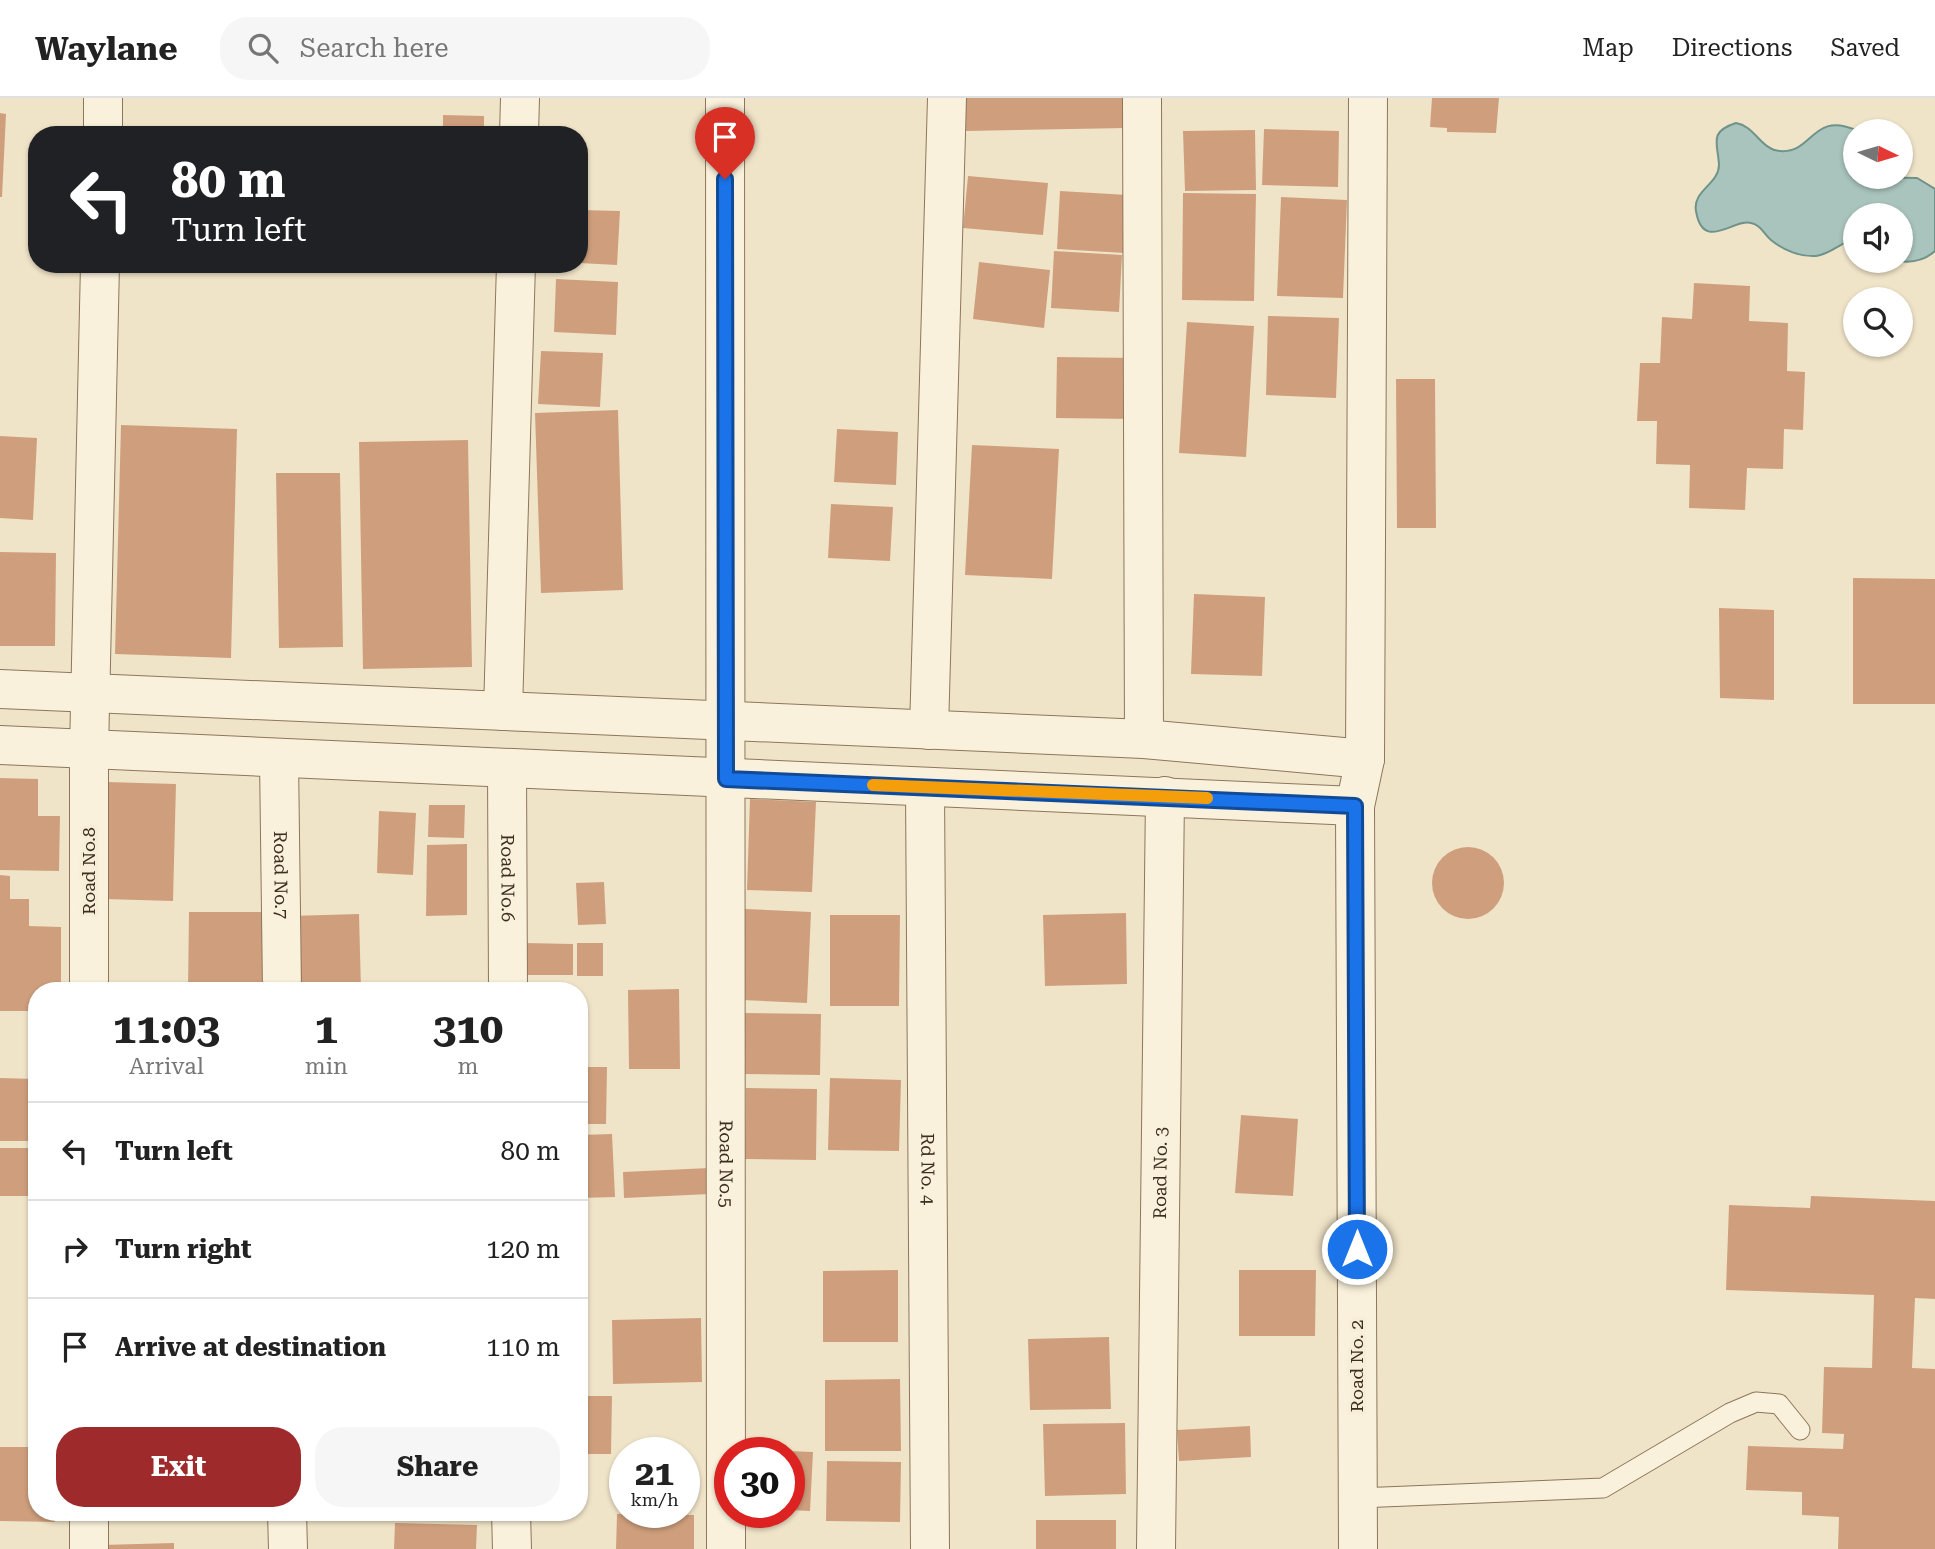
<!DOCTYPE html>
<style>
:root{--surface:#fff;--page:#f6f6f6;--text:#222;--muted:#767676;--line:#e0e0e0;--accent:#9e2a2b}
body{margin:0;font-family:"Roboto Serif",serif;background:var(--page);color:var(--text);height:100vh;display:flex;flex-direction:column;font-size:26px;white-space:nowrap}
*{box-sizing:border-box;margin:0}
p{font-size:23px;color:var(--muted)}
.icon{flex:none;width:38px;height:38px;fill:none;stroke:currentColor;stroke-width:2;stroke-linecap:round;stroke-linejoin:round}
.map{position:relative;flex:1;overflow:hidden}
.drawer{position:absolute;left:28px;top:884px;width:560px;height:539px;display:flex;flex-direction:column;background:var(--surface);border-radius:28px;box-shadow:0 2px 5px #0004}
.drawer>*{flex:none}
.top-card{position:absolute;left:28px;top:28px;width:560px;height:147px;border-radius:28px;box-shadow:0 2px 5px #0004;background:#202124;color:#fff;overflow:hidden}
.needle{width:46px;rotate:95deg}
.buttons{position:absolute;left:1843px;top:21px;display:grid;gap:14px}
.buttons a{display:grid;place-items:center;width:70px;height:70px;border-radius:50%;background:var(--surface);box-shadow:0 2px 5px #0004;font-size:35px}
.speed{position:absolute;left:609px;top:1339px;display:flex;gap:14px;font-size:35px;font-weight:700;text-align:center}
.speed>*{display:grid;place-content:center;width:91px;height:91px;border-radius:50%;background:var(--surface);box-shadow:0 2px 5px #0004;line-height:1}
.speed small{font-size:18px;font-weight:400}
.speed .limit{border:10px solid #d22;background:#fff;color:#111}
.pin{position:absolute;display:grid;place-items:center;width:60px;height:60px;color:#fff;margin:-72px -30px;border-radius:50% 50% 50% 0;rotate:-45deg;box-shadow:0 0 7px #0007}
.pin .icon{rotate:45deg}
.me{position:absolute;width:77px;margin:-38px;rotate:0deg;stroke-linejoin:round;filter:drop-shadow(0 0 5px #0008)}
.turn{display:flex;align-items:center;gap:24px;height:147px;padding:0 28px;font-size:32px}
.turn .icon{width:91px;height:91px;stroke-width:2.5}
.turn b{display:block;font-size:49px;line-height:60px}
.eta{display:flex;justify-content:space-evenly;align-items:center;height:119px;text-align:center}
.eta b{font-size:42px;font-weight:700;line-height:49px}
.action{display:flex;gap:14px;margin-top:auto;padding:14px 28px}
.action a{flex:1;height:80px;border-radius:28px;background:var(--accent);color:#fff;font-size:28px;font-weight:700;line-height:80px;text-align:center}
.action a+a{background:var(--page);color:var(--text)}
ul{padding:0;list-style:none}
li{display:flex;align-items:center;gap:21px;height:98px;padding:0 28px;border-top:2px solid var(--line)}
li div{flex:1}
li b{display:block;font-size:26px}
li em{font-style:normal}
header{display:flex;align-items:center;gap:42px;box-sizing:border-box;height:98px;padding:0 35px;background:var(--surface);border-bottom:2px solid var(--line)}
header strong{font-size:33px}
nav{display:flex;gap:38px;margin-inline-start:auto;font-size:24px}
.search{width:490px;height:63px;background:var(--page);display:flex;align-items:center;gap:18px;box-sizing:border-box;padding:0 24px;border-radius:28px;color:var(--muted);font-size:26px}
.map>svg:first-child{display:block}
</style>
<header>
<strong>Waylane</strong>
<div class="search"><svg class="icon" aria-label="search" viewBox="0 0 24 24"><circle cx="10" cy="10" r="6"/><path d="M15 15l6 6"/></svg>Search here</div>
<nav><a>Map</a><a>Directions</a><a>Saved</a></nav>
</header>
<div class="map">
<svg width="1935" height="1451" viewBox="0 0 1935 1451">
<rect width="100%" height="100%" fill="#f0e4c8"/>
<path fill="#a9c4bc" stroke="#6f938a" stroke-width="2" d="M1736,25C1755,28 1761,52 1780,53C1814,56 1811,12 1858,33H1855V79L1917,80L1935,91V153C1925,162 1912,165 1899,163L1900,117H1855V141C1841,144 1831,156 1816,158C1800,159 1783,152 1771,142C1764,136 1761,127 1751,125C1734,120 1703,155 1696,113C1692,93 1719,86 1719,67C1718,45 1708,34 1736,25Z"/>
<path fill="#cf9f7d" d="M966,0H1125L1126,30L966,33Z
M1432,0H1499L1496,35L1447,34V30L1430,29Z
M0,15L6,16L2,99H0Z
M443,17L484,18V37H443Z
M1264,31L1339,33L1338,89L1262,87Z
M1255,32L1256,92L1185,93L1183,33Z
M968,78L1048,85L1043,137L963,130Z
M1060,93L1128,97L1125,155L1057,151Z
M1183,95L1256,96L1254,203L1182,202Z
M1281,99L1347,102L1343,200L1277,198Z
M579,112L620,113L617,167L579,165Z
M1054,153L1122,157L1119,214L1051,210Z
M979,164L1050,172L1044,230L973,221Z
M556,181L618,184L616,237L554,234Z
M1694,185L1750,188L1749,223L1788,225L1787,273L1805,274L1803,332L1784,331L1783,371L1747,370L1745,412L1689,410L1690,367L1656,366L1657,323H1637L1640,265H1660L1662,219L1692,221Z
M1268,218L1339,220L1336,300L1266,297Z
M1187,224L1254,228L1246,359L1179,355Z
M541,253L603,255L600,309L538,306Z
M1057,259L1136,260L1134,321L1056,320Z
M1396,281H1435L1436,430H1397Z
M618,312L623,492L541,495L535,315Z
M121,327L237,331L231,560L115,556Z
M837,331L898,334L896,387L834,384Z
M0,338L37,340L33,422L0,420Z
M468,342L472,569L363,571L359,344Z
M972,347L1059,351L1052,481L965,477Z
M276,375H340L343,549L279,550Z
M831,406L893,409L890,463L828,460Z
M0,454L56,455L55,548H0Z
M1853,480L1935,481V606H1853Z
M1194,496L1265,499L1262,578L1191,576Z
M1719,510L1774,512V602L1720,600Z
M0,680L38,681V718H60L59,773L0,772Z
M107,684L176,686L173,803L104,801Z
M750,701L816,704L812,794L747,792Z
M429,707H465L464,740L428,739Z
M379,713L416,715L413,777L377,775Z
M467,746V817L426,818L427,747Z
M1432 785a36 36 0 1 1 72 0a36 36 0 1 1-72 0Z
M0,777L10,778V801H29V828L61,829V892H37V913H0Z
M604,784L606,826L578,827L576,785Z
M745,811L811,814L807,905L742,902Z
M189,814H269V892H188Z
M1126,815L1127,886L1045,888L1043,817Z
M359,816L361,892H292L291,818Z
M830,817H900L899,908H830Z
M525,845L573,846V877H526Z
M577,845H603V878H577Z
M679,891L680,971H629L628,892Z
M743,915L821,916L820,977L742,976Z
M579,969H607L606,1026H579Z
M0,980L37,981V1043H0Z
M830,980L901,982L899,1053L828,1052Z
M746,990L817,991L816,1062L745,1061Z
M1241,1017L1298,1021L1293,1098L1235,1095Z
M612,1036L615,1099L579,1100V1037Z
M0,1050H37V1098H0Z
M709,1070L710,1096L624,1100L623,1074Z
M1811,1098L1935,1103V1201L1915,1200L1912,1270L1935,1271V1451H1838L1839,1419L1802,1417V1394L1746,1392L1748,1348L1843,1351L1844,1336L1822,1335L1824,1269L1872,1270L1874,1197L1726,1192L1729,1107L1810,1110Z
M898,1172V1244H823V1173Z
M1239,1172H1316L1315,1238H1239Z
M701,1220L702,1284L613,1286L612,1222Z
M1109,1239L1111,1311L1030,1312L1028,1241Z
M900,1281L901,1353H825V1282Z
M579,1298H612L611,1356H579Z
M1125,1325L1126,1396L1045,1398L1043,1326Z
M1250,1328L1251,1359L1179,1363L1177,1332Z
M0,1349H37V1414H56L55,1424L0,1423Z
M789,1353L813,1354L810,1413L789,1412Z
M827,1363L901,1364L900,1424L826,1423Z
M617,1416L694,1417V1451H616Z
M1036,1422H1116V1451H1036Z
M395,1425L477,1427L476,1451H394Z
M174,1445V1451H101V1447Z"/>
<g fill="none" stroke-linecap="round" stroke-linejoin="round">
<g stroke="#8d765c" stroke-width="21">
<path id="service" d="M1358,1400L1603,1390L1730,1315L1756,1304L1779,1306L1800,1332"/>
</g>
<g stroke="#8d765c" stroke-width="40">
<g id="minor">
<path id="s1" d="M725,0L726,1451"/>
<path d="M1142,0L1144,641"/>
<path d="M103,37V0"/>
<path d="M519,37L520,0"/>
<path d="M0,591L1144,641L1365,661"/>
<path d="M503,613L516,166"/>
<path d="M929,632L947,0"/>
<path d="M0,647L1355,708"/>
<path id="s2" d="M279,660L282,892"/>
<path id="s3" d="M507,670L508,892"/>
<path id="s4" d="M925,689L930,1451"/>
<path d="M89,892V653L100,166"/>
<path d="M89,1414V1451"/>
<path d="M287,1414L288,1451"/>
<path d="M511,1414L512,1451"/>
<path id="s5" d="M1156,1451L1165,698"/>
<path d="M1358,1451L1355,708L1365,661L1368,0"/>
</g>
</g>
<use href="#service" stroke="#faf1dc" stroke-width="19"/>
<use href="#minor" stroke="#faf1dc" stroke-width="38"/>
</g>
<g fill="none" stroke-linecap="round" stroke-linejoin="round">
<g stroke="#114b97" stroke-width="18">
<path id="route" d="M725,81L726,681L1355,708L1357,1151"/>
</g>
<use href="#route" stroke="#1a73e8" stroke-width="12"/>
<path stroke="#f59e0b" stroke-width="12" d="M873,687L1207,700"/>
</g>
<g text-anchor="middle" stroke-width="7" stroke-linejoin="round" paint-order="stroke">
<g font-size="18" fill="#3d2e20" stroke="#f7eed8">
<text transform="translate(89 773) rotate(-90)" y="6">Road No.8</text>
<text dy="6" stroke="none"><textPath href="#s2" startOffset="117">Road No.7</textPath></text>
<text dy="6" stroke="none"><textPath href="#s3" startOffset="110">Road No.6</textPath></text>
<text dy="6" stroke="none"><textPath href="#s1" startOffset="1066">Road No.5</textPath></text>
<text dy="6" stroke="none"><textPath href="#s4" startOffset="382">Rd No. 4</textPath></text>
<text dy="6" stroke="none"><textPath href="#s5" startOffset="376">Road No. 3</textPath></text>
<text transform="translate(1357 1268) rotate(-90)" y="6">Road No. 2</text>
</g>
</g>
</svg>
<div class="buttons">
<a><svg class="needle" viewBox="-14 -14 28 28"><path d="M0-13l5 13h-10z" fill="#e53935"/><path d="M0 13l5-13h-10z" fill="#767676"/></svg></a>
<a><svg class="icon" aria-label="sound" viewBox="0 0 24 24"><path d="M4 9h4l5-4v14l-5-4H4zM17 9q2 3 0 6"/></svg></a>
<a><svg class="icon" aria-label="search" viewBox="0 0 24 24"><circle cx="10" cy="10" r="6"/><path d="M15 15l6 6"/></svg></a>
</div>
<div class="speed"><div>21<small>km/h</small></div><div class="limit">30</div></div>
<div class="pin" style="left:725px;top:81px;background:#d93025"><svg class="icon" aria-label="arrive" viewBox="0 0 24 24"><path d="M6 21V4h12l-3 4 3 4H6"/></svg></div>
<svg class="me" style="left:1357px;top:1151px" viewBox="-20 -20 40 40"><circle r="17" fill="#1a73e8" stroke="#fff" stroke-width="3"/><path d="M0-11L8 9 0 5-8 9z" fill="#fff"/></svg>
<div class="top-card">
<div class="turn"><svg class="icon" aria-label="left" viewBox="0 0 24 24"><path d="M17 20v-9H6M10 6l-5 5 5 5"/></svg><div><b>80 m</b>Turn left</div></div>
</div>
<section class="drawer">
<div class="eta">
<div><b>11:03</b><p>Arrival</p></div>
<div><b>1</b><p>min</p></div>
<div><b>310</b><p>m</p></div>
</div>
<ul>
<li><svg class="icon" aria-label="left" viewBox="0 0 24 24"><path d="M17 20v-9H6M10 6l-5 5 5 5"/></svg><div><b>Turn left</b></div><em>80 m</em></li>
<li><svg class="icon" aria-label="right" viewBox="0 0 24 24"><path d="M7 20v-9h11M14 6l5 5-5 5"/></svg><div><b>Turn right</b></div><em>120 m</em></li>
<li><svg class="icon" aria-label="arrive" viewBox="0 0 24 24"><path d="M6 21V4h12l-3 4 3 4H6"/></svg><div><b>Arrive at destination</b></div><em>110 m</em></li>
</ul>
<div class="action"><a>Exit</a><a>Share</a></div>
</section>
</div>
